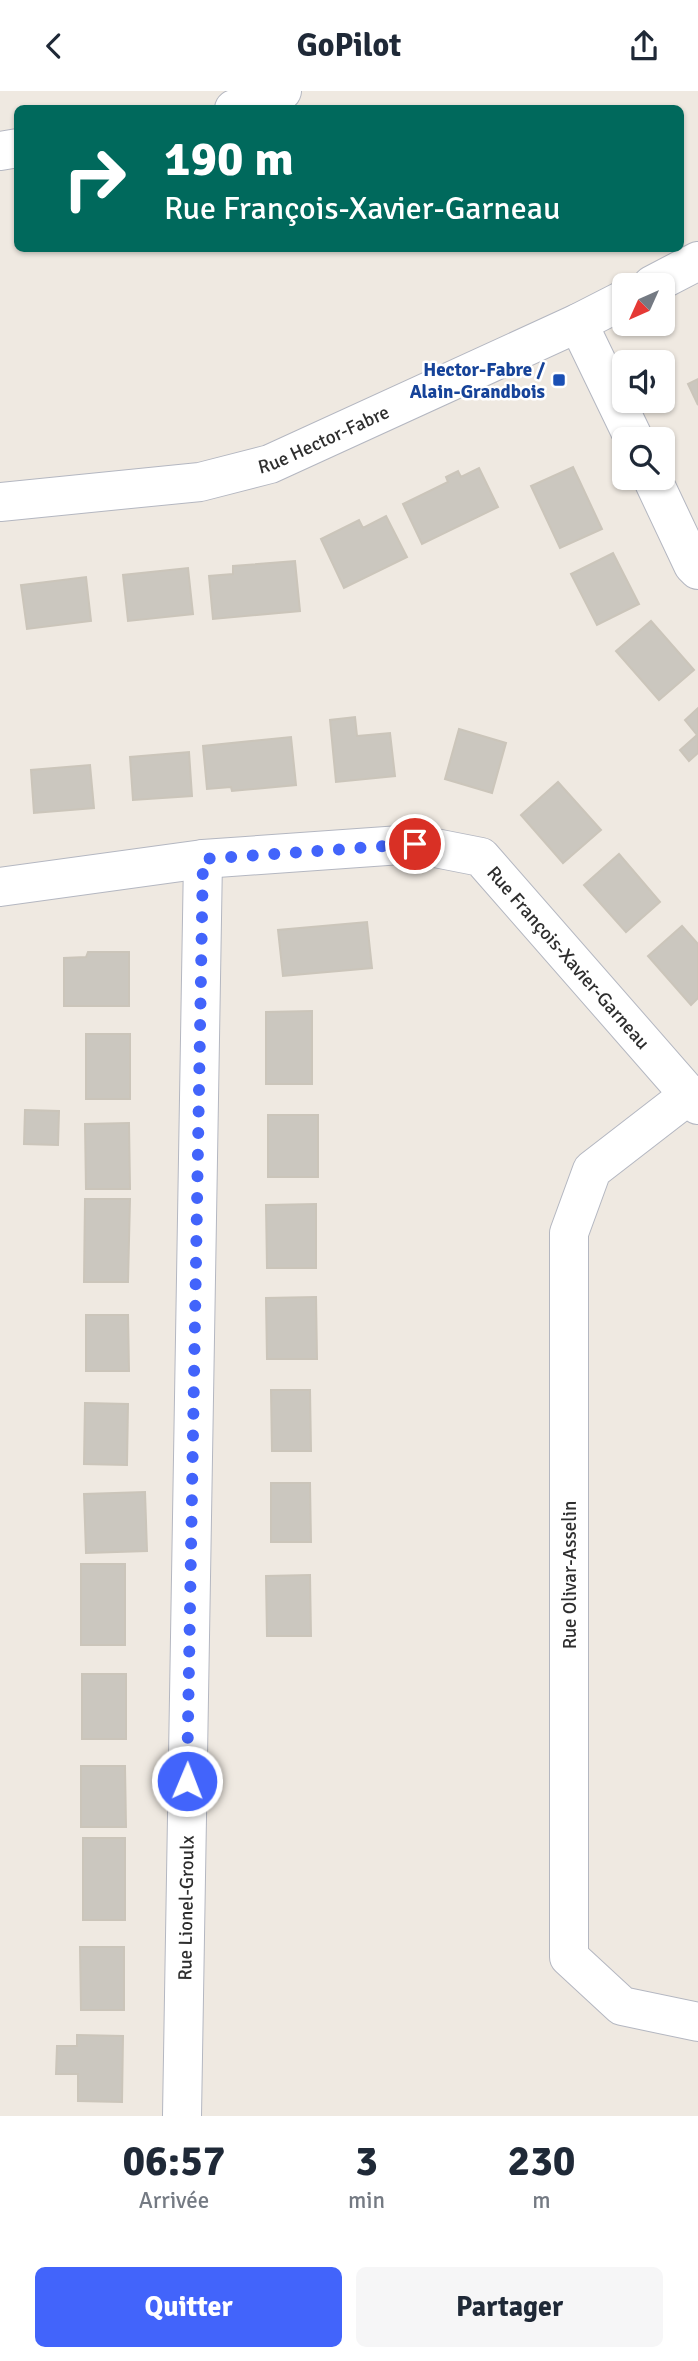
<!DOCTYPE html>
<html lang="fr">
<meta charset="utf-8">
<style>
:root{--surface:#fff;--page:#f6f6f7;--text:#1f2937;--muted:#747a83;--accent:#4264fb}
body{margin:0;font-family:Signika,sans-serif;background:var(--page);color:var(--text);height:100vh;display:flex;flex-direction:column;font-size:26px;white-space:nowrap}
*{box-sizing:border-box;margin:0}
p{font-size:23px;color:var(--muted)}
.icon{flex:none;width:38px;height:38px;fill:none;stroke:currentColor;stroke-width:2;stroke-linecap:round;stroke-linejoin:round}
.map{position:relative;height:2025px;overflow:hidden}
.sheet{display:flex;flex-direction:column;background:var(--surface);flex:1}
.sheet>*{flex:none}
.hud{position:absolute;left:14px;top:14px;width:670px;height:147px;border-radius:10px;box-shadow:0 2px 5px #0004;background:#00695c;color:#fff;overflow:hidden}
.needle{width:46px;rotate:225deg}
.controls{position:absolute;left:612px;top:182px;display:grid;gap:14px}
.controls a{display:grid;place-items:center;width:63px;height:63px;border-radius:10px;background:var(--surface);box-shadow:0 2px 5px #0004;font-size:35px}
.pin{position:absolute;display:grid;place-items:center;width:60px;height:60px;color:#fff;margin:-30px;border:4px solid #fff;border-radius:50%;box-shadow:0 2px 7px #0007}
.me{position:absolute;width:77px;margin:-38px;rotate:1deg;stroke-linejoin:round;filter:drop-shadow(0 0 5px #0008)}
.turn{display:flex;align-items:center;gap:24px;height:147px;padding:0 35px;font-size:32px}
.turn .icon{width:91px;height:91px;stroke-width:2.5}
.turn b{display:block;font-size:49px;line-height:60px}
.eta{display:flex;justify-content:space-evenly;align-items:center;height:119px;text-align:center}
.eta b{font-size:42px;font-weight:700;line-height:49px}
.button{display:flex;gap:14px;margin-top:auto;padding:14px 35px}
.button a{flex:1;height:80px;border-radius:10px;background:var(--accent);color:#fff;font-size:28px;font-weight:700;line-height:80px;text-align:center}
.button a+a{background:var(--page);color:var(--text)}
header{display:flex;justify-content:space-between;align-items:center;height:91px;padding:0 35px;background:var(--surface);font-size:32px;font-weight:700}
.map>svg:first-child{display:block}
</style>
<header><svg class="icon" aria-label="back" viewBox="0 0 24 24"><path d="M15 5l-7 7 7 7"/></svg>GoPilot<svg class="icon" aria-label="share" viewBox="0 0 24 24"><path d="M12 15V3M7 8l5-5 5 5M5 13v7h14v-7"/></svg></header>
<div class="map">
<svg width="698" height="2025" viewBox="0 0 698 2025">
<rect width="100%" height="100%" fill="#efe9e1"/>
<path fill="#cbc7bf" stroke="#cbc5ba" stroke-width="2" d="M698,288V314L688,293Z
M573,376L602,438L560,457L531,395Z
M479,377L498,416L422,453L403,413L448,391L446,386L458,380L461,386Z
M386,425L407,466L344,497L321,448L359,429L363,437Z
M613,462L639,513L597,534L571,483Z
M295,470L300,520L213,528L209,485L233,483V475Z
M188,477L193,523L128,530L123,484Z
M86,486L91,530L27,538L21,494Z
M651,530L694,579L659,609L616,560Z
M698,617V662L689,670L680,659L697,644L685,629Z
M355,626L357,645L390,642L395,685L336,691L330,629Z
M459,638L506,652L492,702L445,688Z
M291,646L296,694L232,700L231,696L207,698L203,655Z
M189,661L192,705L133,709L130,666Z
M90,674L94,717L34,722L31,679Z
M558,691L601,739L563,772L521,724Z
M619,763L660,811L626,841L584,794Z
M367,831L372,877L283,885L278,839Z
M682,835L698,853V907L691,914L648,865Z
M88,861H129V915H64V867L86,866Z
M312,920V993H266V921Z
M86,943H130V1008H86Z
M25,1019L59,1020L58,1054L24,1053Z
M268,1024H318V1086H268Z
M129,1032L130,1098H86L85,1033Z
M85,1108H130L128,1191H84Z
M316,1113V1177H267L266,1114Z
M316,1206L317,1268H267L266,1207Z
M86,1224H128L129,1280H86Z
M271,1299H310L311,1360H272Z
M85,1312L128,1313L127,1374L84,1373Z
M271,1392H310L311,1451H271Z
M145,1401L147,1460L86,1462L84,1403Z
M81,1473H125V1554H81Z
M310,1484L311,1545H267L266,1485Z
M82,1583H126V1648H82Z
M81,1675H125L126,1736H81Z
M83,1747H125V1829H83Z
M80,1856H124V1919H81Z
M77,1944L123,1945L122,2011L78,2010V1983H56L57,1955H77Z"/>
<g fill="none" stroke-linecap="round" stroke-linejoin="round">
<g stroke="#b4b7c1" stroke-width="40">
<g id="minor">
<path d="M234,18L267,9L282,0"/>
<path d="M0,60L18,57"/>
<path d="M652,194L698,170"/>
<path d="M578,232L634,348"/>
<path d="M652,387L693,474L698,479"/>
<path id="s1" d="M0,411L200,391L270,373L578,232L625,208"/>
<path id="s2" d="M0,796L203,768L415,753L481,766L698,1014"/>
<path d="M689,1004L592,1079L569,1142V1866L622,1915L698,1931"/>
<path id="s3" d="M182,2025L203,768"/>
</g>
</g>
<use href="#minor" stroke="#fff" stroke-width="38"/>
</g>
<g fill="none" stroke-linecap="round" stroke-linejoin="round">
<path stroke="#4264fb" stroke-width="12" stroke-dasharray="0 21.6" d="M187,1690L203,768L415,753"/>
</g>
<rect fill="#1a4fb4" stroke="#fff" stroke-width="2.5" x="552" y="282" width="14" height="14" rx="3.5"/>
<g text-anchor="middle" stroke-width="5" stroke-linejoin="round" paint-order="stroke">
<g font-size="19" font-weight="bold" fill="#164399" stroke="#fff" text-anchor="end">
<text x="545" y="285">Hector-Fabre /<tspan x="545" dy="22">Alain-Grandbois</tspan></text>
</g>
<g font-size="19" fill="#2e2e2e" stroke="#fff">
<text dy="7" stroke="none"><textPath href="#s1" startOffset="332">Rue Hector-Fabre</textPath></text>
<text dy="7" stroke="none"><textPath href="#s2" startOffset="618">Rue François-Xavier-Garneau</textPath></text>
<text transform="translate(569 1484) rotate(-90)" y="7">Rue Olivar-Asselin</text>
<text dy="7" stroke="none"><textPath href="#s3" startOffset="208">Rue Lionel-Groulx</textPath></text>
</g>
</g>
</svg>
<div class="controls">
<a><svg class="needle" viewBox="-14 -14 28 28"><path d="M0-13l5 13h-10z" fill="#e53935"/><path d="M0 13l5-13h-10z" fill="#747a83"/></svg></a>
<a><svg class="icon" aria-label="sound" viewBox="0 0 24 24"><path d="M4 9h4l5-4v14l-5-4H4zM17 9q2 3 0 6"/></svg></a>
<a><svg class="icon" aria-label="search" viewBox="0 0 24 24"><circle cx="10" cy="10" r="6"/><path d="M15 15l6 6"/></svg></a>
</div>
<div class="pin" style="left:415px;top:753px;background:#d93025"><svg class="icon" aria-label="arrive" viewBox="0 0 24 24"><path d="M6 21V4h12l-3 4 3 4H6"/></svg></div>
<svg class="me" style="left:187px;top:1690px" viewBox="-20 -20 40 40"><circle r="17" fill="#4264fb" stroke="#fff" stroke-width="3"/><path d="M0-11L8 9 0 5-8 9z" fill="#fff"/></svg>
<div class="hud">
<div class="turn"><svg class="icon" aria-label="right" viewBox="0 0 24 24"><path d="M7 20v-9h11M14 6l5 5-5 5"/></svg><div><b>190 m</b>Rue François-Xavier-Garneau</div></div>
</div>
</div>
<section class="sheet">
<div class="eta">
<div><b>06:57</b><p>Arrivée</p></div>
<div><b>3</b><p>min</p></div>
<div><b>230</b><p>m</p></div>
</div>
<div class="button"><a>Quitter</a><a>Partager</a></div>
</section>
